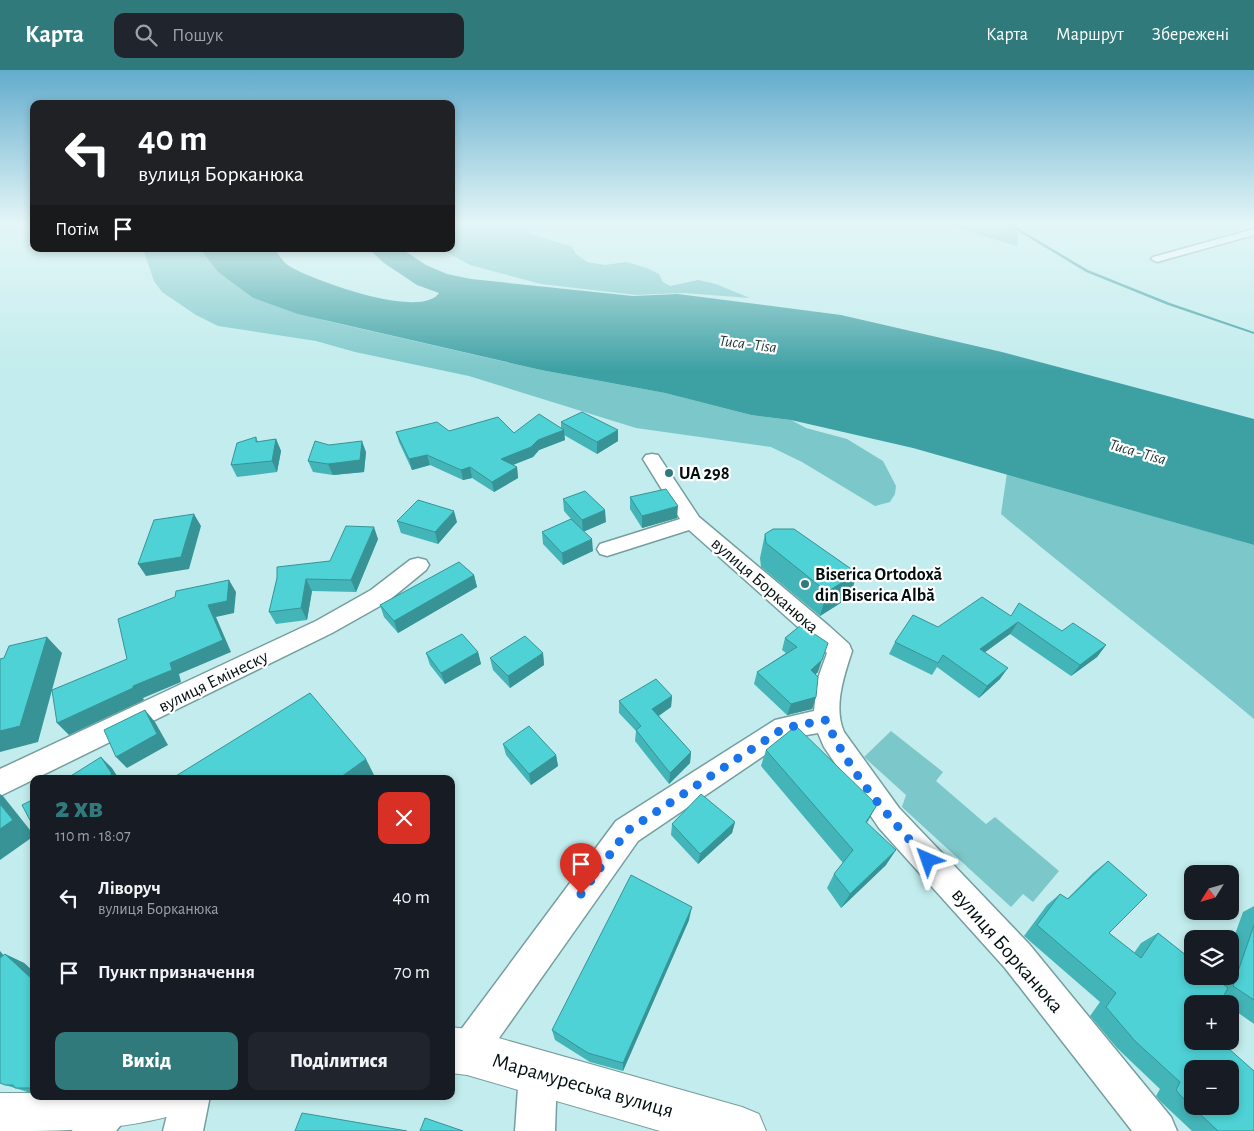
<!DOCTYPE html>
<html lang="uk">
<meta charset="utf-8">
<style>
:root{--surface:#171b24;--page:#20242c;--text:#f1f3f6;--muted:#9ea1a6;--accent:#307a7c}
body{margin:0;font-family:"Alegreya Sans",sans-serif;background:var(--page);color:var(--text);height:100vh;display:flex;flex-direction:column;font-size:19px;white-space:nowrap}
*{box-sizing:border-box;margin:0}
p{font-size:16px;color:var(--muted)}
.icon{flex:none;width:28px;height:28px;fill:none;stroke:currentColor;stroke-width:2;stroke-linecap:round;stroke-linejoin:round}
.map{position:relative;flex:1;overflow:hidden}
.panel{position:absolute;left:30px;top:705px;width:425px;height:325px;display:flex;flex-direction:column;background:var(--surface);border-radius:10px;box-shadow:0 2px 8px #0003}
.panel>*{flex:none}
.banner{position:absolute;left:30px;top:30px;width:425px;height:152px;border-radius:10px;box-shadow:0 2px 8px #0003;background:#202124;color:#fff;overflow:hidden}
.needle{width:32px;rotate:233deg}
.controls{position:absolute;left:1184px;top:795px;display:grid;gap:10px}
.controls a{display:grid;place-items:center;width:55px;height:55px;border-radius:10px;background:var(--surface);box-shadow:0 2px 8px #0003;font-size:25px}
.pin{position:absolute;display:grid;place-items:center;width:42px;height:42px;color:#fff;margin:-51px -21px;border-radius:50% 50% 50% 0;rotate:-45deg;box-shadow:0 0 5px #0007}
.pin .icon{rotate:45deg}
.me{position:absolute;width:55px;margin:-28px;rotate:317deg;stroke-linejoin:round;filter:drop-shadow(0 0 4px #0008)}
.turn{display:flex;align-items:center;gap:18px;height:105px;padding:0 25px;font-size:22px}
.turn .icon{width:65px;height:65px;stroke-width:2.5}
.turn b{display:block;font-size:35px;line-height:42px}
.then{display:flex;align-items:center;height:48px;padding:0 25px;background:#0003;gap:10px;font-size:19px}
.round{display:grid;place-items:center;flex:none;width:52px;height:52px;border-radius:10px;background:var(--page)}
.head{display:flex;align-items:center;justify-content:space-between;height:85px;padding:0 25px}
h1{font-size:30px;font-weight:800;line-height:38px;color:var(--accent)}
.action{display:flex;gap:10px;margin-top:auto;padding:10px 25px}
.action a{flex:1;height:58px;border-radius:10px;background:var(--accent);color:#fff;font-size:20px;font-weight:800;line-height:58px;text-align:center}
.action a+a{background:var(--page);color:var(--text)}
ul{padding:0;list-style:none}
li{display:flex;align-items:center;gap:15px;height:75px;padding:0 25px}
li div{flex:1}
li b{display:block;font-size:19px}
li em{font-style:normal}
header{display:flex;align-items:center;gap:30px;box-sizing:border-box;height:70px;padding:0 25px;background:var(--accent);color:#fff}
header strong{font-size:24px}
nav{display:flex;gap:28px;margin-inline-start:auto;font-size:18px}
.search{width:350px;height:45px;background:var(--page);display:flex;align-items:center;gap:12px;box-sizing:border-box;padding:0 18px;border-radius:10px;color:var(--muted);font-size:19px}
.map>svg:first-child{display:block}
</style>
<header>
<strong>Карта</strong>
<div class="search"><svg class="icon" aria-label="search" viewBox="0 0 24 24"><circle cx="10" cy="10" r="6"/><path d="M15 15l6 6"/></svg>Пошук</div>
<nav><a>Карта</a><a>Маршрут</a><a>Збережені</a></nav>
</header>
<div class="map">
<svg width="1254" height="1061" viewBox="0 0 1254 1061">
<rect width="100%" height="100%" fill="#c2eced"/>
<path fill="#7cc7c9" d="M451,153H500L529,157V163L572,177L576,184L587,192L605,195L626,192L647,198L659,204L663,212L670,216L698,210L716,214L750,228L683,223L636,225L541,214L470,195L441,179H451Z
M940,153H1018L1017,176Z
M143,179H200L218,202L253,228L327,251L541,300L665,323L751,345L791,350L806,358L847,369L883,391L896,416L895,424L890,432L875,436L802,392L771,377L636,358L469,306L355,282L316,271L218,256L196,245L162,222L154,211Z
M1007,403L1254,475V649C1171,579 1084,514 1001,444Z
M891,661L943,702L936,711L986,754L995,747L1059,801L1033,832L1023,824L1011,837L902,737L906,725L864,687Z"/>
<path fill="#3da0a3" d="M200,179H274C280,186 282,191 289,196C312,210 421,250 439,223L417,215L384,193L369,179H402L426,195L447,204L471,209L633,226L678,224L841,245L1002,282L1254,349V475L913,378L791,350L751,345L665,323L541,300L298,244L253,228L218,202Z"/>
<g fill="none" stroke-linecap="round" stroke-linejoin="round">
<path fill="#3da0a3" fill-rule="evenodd" d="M1005,153H1009L1088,200L1170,233L1254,262V264L1168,235L1086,202Z"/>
<g stroke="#769e9f" stroke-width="3">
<path id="street" d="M1254,159V165L1157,192L1151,189L1153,187Z
M652,384L658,385L699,447L829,556L849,574L852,581C844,606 833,637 844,662L899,738L1029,874L1171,1047L1177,1061H1132L1005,898L879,758L824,677L818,663L790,668L638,771L480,995L467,1000L454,995C450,986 450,978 454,969L616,751L775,650L814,641L817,611L827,583L689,460L607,486L600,484L597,479L600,474L680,449L643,389L646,385Z
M418,488L426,490L429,495L426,500L387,532L332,563L0,726V699L316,551L371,520L410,490Z
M538,984L551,990L557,1003L555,1061H515L519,1003L525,990Z
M94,1026H125L129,1037L124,1051L116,1061H72L78,1047Z
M172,1026H210L203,1061H163Z"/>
</g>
<g stroke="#769e9f" stroke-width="2">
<path id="primary" d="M451,957L467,959L742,1037L759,1044L766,1061H660L467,1005L451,1003Z
M0,1023H34V1026H186L180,1043C123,1061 60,1061 0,1061Z"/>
</g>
<use href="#street" fill="#fff" fill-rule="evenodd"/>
<use href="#primary" fill="#fff" fill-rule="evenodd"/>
</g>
<path fill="#43b5b8" d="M561,352L618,371L597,384L564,365L565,370L539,380L533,387L513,395L517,397L518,408L494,422L472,408L463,410L430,395L412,400L399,372L396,362L449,361L514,363L561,358Z
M256,367L258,372L276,369L281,381L277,402L237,407L231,395Z
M366,382L364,402L333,405L313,402L308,391Z
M630,427L677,448L642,458L630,439Z
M563,429L606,452L584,461L593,481L563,495L543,474L542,462L571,449L564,441Z
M397,451L457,452L438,474L401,463Z
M765,464L857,503L850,527L820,546L761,497L760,488Z
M378,469L356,522L312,521L307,550L276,554L269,542L277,508L330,491Z
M474,505L477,517L398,563L384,547L380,535Z
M1011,546L1106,575L1097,587L1071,606L1010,564L985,582L1000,609L979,628L937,597L932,605L889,584L895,572L938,557Z
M801,555L818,602L816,604V627L812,639L787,645L754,614L757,602L786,583L782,580L785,568Z
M478,582L481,594L445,614L430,595L426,583Z
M543,583L544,595L510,618L493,600L490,588Z
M672,626L671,637L659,646L691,682L690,693L669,714L635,671L636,661L619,643V631Z
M503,674L556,685L558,696L531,715L506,685Z
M766,680L867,753L886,795L841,838L827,818L834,804L843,793L761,696Z
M735,752L732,763L698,794L671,765L672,754Z
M1108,791L1109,863L1134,883L1141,873L1158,863L1218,911L1220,906H1230V878L1243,842L1254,836V954L1230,937V934H1226L1221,930L1192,934L1254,1061H1192L1160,1031L1156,1026L1160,1019L1117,978L1090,946L1100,932L1024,866L1047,835L1060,824L1067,829L1093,803Z
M689,850L623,1001L590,992L555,970L552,960Z
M5,884L24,893L34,902V1024L5,1015L4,885Z"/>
<path fill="#379396" d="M564,360L565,370L539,380L533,387L502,399L501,389L538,370Z
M618,360V371L597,384V372Z
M276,369L281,381L277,402L272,391Z
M362,371L366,382L364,402L333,405L328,394Z
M427,385L430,395L412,400L409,389Z
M470,397L472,408L463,410L461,400Z
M517,397L518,408L494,422L492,412Z
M678,436L677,448L642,458V446Z
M605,440L606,452L583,462L582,450Z
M454,441L457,452L438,474L435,462Z
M194,444L201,456L189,499L146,506L138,494Z
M374,457L378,469L356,522L351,510Z
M592,469L593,481L563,495L562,483Z
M857,503L850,527L820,546L827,522Z
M474,505L477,517L398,563L394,551Z
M306,509L312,521L307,550L301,538Z
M229,510L236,522L234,543L216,547L231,582L179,604L181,612L143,628L144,630L69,665L57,653L133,616L170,593L208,535Z
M1018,552L1010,564L973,591L980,579Z
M47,567L62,583L38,672L0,682V661Z
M1106,575L1097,587L1071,606L1080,595Z
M478,582L481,594L445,614L441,603Z
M543,583L544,595L510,618L508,606Z
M824,584L818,602L807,612L811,600Z
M1008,598L1000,609L979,628L987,616Z
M672,626L671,637L652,650V639Z
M816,627L812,639L787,645L791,634Z
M145,640L155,652L168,675L127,698L116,687Z
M691,682L690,693L669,714L670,703Z
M556,685L558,696L531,715L529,704Z
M101,687L112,698L119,709H105Z
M366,689L376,709H338Z
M0,724L3,726L34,765V766L0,790Z
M877,735L868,751L857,767L866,752Z
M735,752L732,763L698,794L700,784Z
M896,780L886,795L841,838L850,824Z
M692,837L689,850L623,1001V993Z
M0,881L16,900L0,893Z
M5,884L24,893L34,902V911Z"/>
<path fill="#4ed2d6" stroke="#379396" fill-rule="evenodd" d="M582,342L618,360L597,372L561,352Z
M539,344L564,360L538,370L531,377L501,389L517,397L492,412L470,397L461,400L427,385L409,389L396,362L437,352L449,361L498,347L514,363Z
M256,367V372L276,369L272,391L231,395L237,373Z
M315,371L329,375L362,371L360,390L328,394L308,391Z
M666,419L678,436L642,446L630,427Z
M585,421L605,440L582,450L563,429Z
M418,430L454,441L435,462L397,451Z
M194,444L181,487L138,494L154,450Z
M571,449L592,469L562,483L542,462Z
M346,456L374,457L351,510L306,509L301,538L269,542L277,508V497L330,491Z
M773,459H794L857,503L827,522L766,473L765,464Z
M459,492L474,505L394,551L380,535Z
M229,510L227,531L208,535L223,570L170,593L172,600L133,616V618L57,653L52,620L127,589L118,549L175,527L176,521Z
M982,527L1011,546L1019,533L1062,561L1073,553L1106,575L1080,595L1018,552L980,579L1008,598L987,616L943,585L938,593L895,572L913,545L938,557Z
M801,555L828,573L822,590L811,600L818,607L816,627L791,634L757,602L797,577L785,568Z
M462,564L478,582L441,603L426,583Z
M525,566L543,583L508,606L490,588Z
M47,567L20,656L0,661V589L4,588L9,576Z
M656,609L672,626L652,639L691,682L670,703L636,660L641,656L619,631Z
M310,623L366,689L338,709H171Z
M145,640L157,664L116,687L104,660Z
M529,656L556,685L529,704L503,674Z
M796,656L877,735L866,752L896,780L850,824L834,804L853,780L766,680Z
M101,687L112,704L105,709H66Z
M701,724L735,752L700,784L672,754Z
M34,729V754H32L22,735Z
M0,734L13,750L0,759Z
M1108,791L1147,825L1109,863L1141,888L1158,863L1192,890V906H1213L1228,918L1219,934H1192V971H1220L1254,1001V1061H1218L1180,1025L1176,1020L1180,1012L1135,971L1106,937L1116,923L1037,855L1060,824L1068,829ZM1192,999H1230V1036H1192Z
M631,805L692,837L623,993L588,983L552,960Z
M1254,855V930L1233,916Z
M5,884L34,911V1018H15L13,1015H5L0,1013V888Z
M302,1043L407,1061H295Z
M425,1048L463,1061H420Z"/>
<linearGradient id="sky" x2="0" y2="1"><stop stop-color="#63accc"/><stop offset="0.51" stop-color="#e4f6f7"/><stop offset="1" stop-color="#e4f6f7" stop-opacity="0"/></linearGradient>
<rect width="1254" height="301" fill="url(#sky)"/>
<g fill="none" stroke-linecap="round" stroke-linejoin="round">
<path stroke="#1a73e8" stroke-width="9" stroke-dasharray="0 16.2" d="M581,824L627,761L784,658L826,650C848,701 890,749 928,790"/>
</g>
<g fill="#307a7c" stroke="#fff" stroke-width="2">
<circle cx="669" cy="403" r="5"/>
<circle cx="805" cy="514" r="5"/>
</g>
<g text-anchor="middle" stroke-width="4.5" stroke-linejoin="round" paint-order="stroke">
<g font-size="16" font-style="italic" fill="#1d3434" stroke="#fff">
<text transform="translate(748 273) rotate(7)" y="6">Тиса - Tisa</text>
<text transform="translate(1138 381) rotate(16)" y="6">Тиса - Tisa</text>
</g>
<g font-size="18" font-weight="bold" fill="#020f0f" stroke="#fff" text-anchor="start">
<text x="679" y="409">UA 298</text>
<text x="815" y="510">Biserica Ortodoxă<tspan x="815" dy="21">din Biserica Albă</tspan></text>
</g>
<g font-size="18" fill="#020f0f" stroke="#fff">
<text transform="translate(765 515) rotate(41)" y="6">вулиця Борканюка</text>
<text transform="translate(213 611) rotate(-26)" y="6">вулиця Емінеску</text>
</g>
<g font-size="21" fill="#020f0f" stroke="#fff">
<text transform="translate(1008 880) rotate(49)" y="7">вулиця Борканюка</text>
<text transform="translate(583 1015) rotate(16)" y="7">Марамуреська вулиця</text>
</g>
</g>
</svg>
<div class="controls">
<a><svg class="needle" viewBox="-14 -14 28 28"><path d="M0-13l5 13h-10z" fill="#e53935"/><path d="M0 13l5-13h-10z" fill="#9ea1a6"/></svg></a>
<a><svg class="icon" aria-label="layers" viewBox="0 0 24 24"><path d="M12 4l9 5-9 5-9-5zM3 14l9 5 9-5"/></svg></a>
<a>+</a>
<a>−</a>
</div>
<div class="pin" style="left:581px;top:824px;background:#d93025"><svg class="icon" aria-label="arrive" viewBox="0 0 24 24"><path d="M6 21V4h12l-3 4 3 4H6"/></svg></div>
<svg class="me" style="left:928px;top:790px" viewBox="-20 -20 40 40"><path d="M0-17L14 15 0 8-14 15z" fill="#1a73e8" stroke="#fff" stroke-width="4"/></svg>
<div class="banner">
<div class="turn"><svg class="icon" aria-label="left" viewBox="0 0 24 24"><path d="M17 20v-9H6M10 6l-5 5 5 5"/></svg><div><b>40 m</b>вулиця Борканюка</div></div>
<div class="then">Потім<svg class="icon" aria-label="arrive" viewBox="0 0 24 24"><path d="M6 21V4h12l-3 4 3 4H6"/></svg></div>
</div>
<section class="panel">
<div class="head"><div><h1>2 хв</h1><p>110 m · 18:07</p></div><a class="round" style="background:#d93025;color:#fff"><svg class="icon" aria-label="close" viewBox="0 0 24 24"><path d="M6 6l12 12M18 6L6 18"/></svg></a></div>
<ul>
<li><svg class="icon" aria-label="left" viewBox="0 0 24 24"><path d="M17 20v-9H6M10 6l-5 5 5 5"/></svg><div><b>Ліворуч</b><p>вулиця Борканюка</p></div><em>40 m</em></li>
<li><svg class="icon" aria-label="arrive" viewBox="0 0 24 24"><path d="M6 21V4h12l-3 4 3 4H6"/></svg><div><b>Пункт призначення</b></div><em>70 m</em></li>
</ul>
<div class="action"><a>Вихід</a><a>Поділитися</a></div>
</section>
</div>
